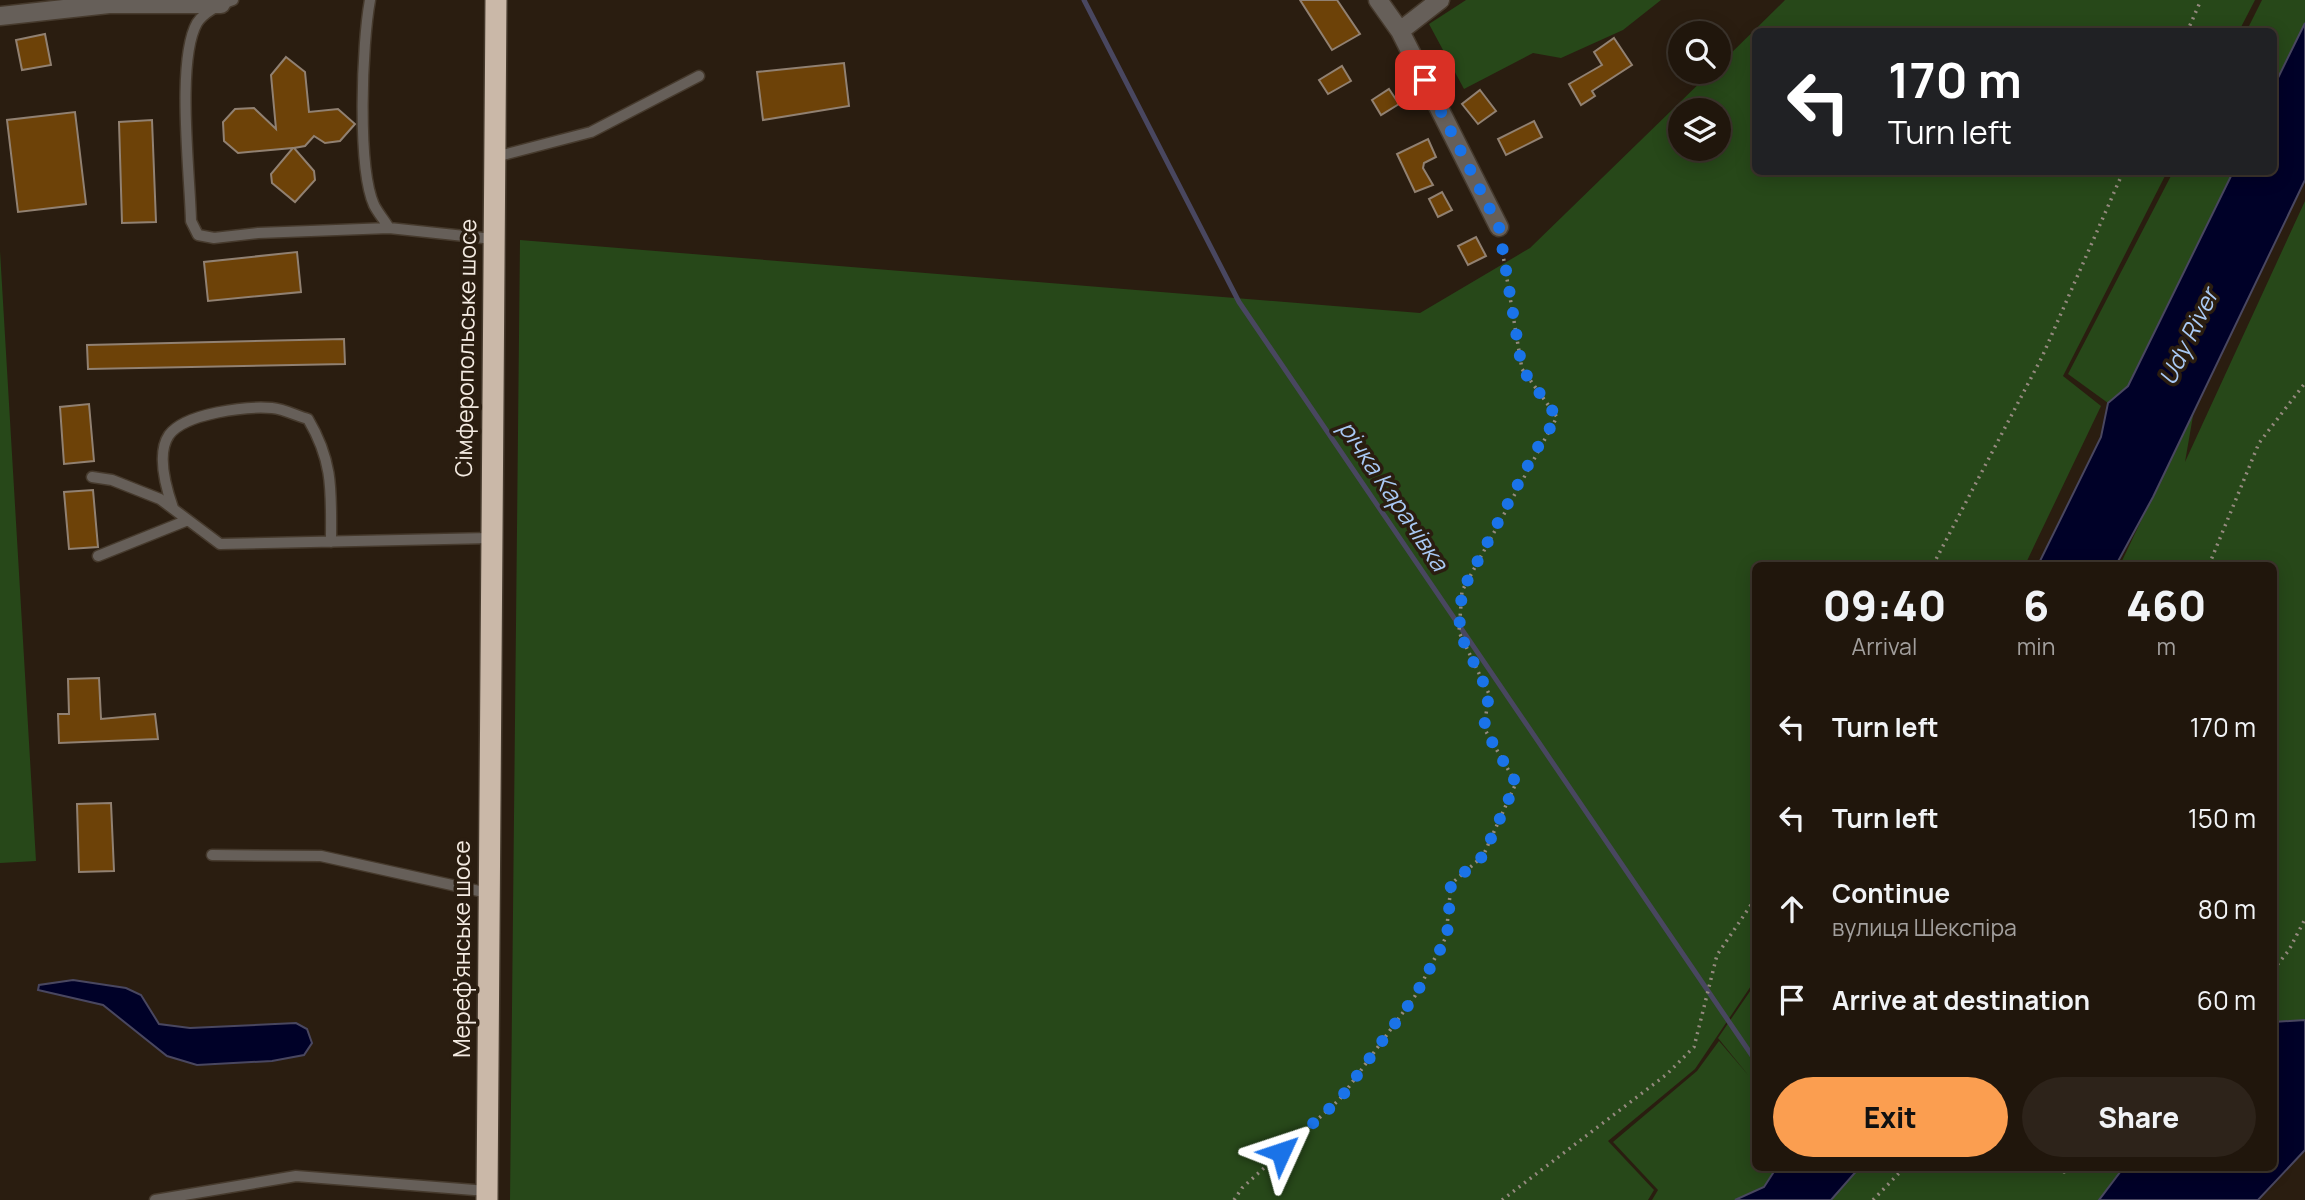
<!DOCTYPE html>
<meta charset="utf-8">
<style>
:root{--surface:#20160c;--page:#2d231a;--text:#f1f3f6;--muted:#a29f9d;--line:#3d352d;--accent:#fb9e50}
body{margin:0;font-family:Manrope,sans-serif;background:var(--page);color:var(--text);height:100vh;display:flex;flex-direction:column;font-size:26px;white-space:nowrap}
*{box-sizing:border-box;margin:0}
p{font-size:23px;color:var(--muted)}
.icon{flex:none;width:38px;height:38px;fill:none;stroke:currentColor;stroke-width:2;stroke-linecap:round;stroke-linejoin:round}
.map{position:relative;flex:1;overflow:hidden}
.panel{position:absolute;left:1752px;top:562px;width:525px;height:609px;display:flex;flex-direction:column;background:var(--surface);border-radius:10px;box-shadow:0 4px 18px #0003,0 0 0 2px var(--line)}
.panel>*{flex:none}
.banner{position:absolute;left:1752px;top:28px;width:525px;height:147px;border-radius:10px;box-shadow:0 4px 18px #0003,0 0 0 2px var(--line);background:#202124;color:#fff;overflow:hidden}
.controls{position:absolute;left:1668px;top:21px;display:grid;gap:14px}
.controls a{display:grid;place-items:center;width:63px;height:63px;border-radius:50%;background:var(--surface);box-shadow:0 4px 18px #0003,0 0 0 2px var(--line);font-size:35px}
.pin{position:absolute;display:grid;place-items:center;width:60px;height:60px;color:#fff;margin:-30px;border-radius:14px;box-shadow:0 4px 10px #0006}
.me{position:absolute;width:77px;margin:-38px;rotate:48deg;stroke-linejoin:round;filter:drop-shadow(0 0 5px #0008)}
.turn{display:flex;align-items:center;gap:24px;height:147px;padding:0 21px;font-size:32px}
.turn .icon{width:91px;height:91px;stroke-width:2.5}
.turn b{display:block;font-size:49px;line-height:60px}
.eta{display:flex;justify-content:space-evenly;align-items:center;height:119px;text-align:center}
.eta b{font-size:42px;font-weight:800;line-height:49px}
.action{display:flex;gap:14px;margin-top:auto;padding:14px 21px}
.action a{flex:1;height:80px;border-radius:42px;background:var(--accent);color:#111;font-size:28px;font-weight:800;line-height:80px;text-align:center}
.action a+a{background:var(--page);color:var(--text)}
ul{padding:0;list-style:none}
li{display:flex;align-items:center;gap:21px;height:91px;padding:0 21px}
li div{flex:1}
li b{display:block;font-size:26px}
li em{font-style:normal}
.map>svg:first-child{display:block}
</style>
<div class="map">
<svg width="2305" height="1200" viewBox="0 0 2305 1200">
<rect width="100%" height="100%" fill="#2a1d10"/>
<path fill="#274819" fill-rule="evenodd" d="M1466,0H1661L1623,30L1561,58L1533,53L1464,89L1429,24Z
M1785,0H2255L2239,31L1755,32V172H2167L2063,376L2101,406L2025,565H1755V980L1695,1069L1608,1141L1654,1190L1648,1200H510L520,240L1420,313L1530,248L1711,72H1718L1719,65ZM1680,110H1718V149H1680Z
M2262,0H2305V23L2273,88V32H2246Z
M2173,172H2233L2128,386L2108,403L2068,374Z
M2305,201V1020L2273,1022V565H2120L2194,410L2185,462Z
M0,251L36,861L0,863Z
M1755,984V1167H1777L1764,1187L1735,1200H1652L1658,1190L1613,1142L1697,1071L1719,1041L1749,1076L1718,1038Z
M1860,1167H2124L2099,1200H1831Z"/>
<path fill="#000128" stroke="#494760" stroke-width="2" d="M2305,23V180L2153,497L2116,565H2038L2101,437L2108,403L2128,386L2233,172H2273V88Z
M73,980L126,988L141,995L159,1024L190,1028L296,1023L307,1029L312,1043L304,1055L272,1061L197,1065L167,1056L103,1005L38,990L39,985Z
M2305,1020V1150L2258,1200H2099L2124,1167H2273V1022Z
M1777,1167H1860L1831,1200H1735L1764,1187Z"/>
<g fill="none" stroke-linecap="round" stroke-linejoin="round">
<path stroke="#494760" stroke-width="5" d="M1084,0L1239,302L1755,1060"/>
</g>
<path fill="#6d4208" stroke="#918172" stroke-width="2" d="M1300,0H1337L1360,34L1332,50Z
M45,34L51,65L22,70L16,40Z
M1614,38L1632,65L1592,91L1595,96L1581,105L1569,84L1602,65L1594,52Z
M286,57L305,72L309,112L338,109L355,124L340,141L325,143L314,136L305,146L294,148L314,171L315,180L295,202L272,183L271,174L293,148L238,153L224,141L223,122L235,109L254,108L276,129L271,75Z
M844,63L849,106L763,120L757,72Z
M1342,66L1351,81L1328,94L1319,80Z
M1389,89L1399,104L1381,115L1372,100Z
M1480,90L1496,111L1478,124L1462,104Z
M75,112L86,204L18,212L7,120Z
M152,120L156,222L122,223L119,122Z
M1534,121L1542,137L1506,155L1498,139Z
M1428,139L1436,157L1424,163L1423,168L1433,185L1415,192L1397,154Z
M1442,192L1452,210L1438,217L1429,199Z
M1476,237L1486,256L1468,265L1458,246Z
M297,252L301,292L208,301L204,262Z
M344,339L345,364L88,369L87,345Z
M89,404L94,461L64,464L60,407Z
M93,490L98,547L69,549L64,492Z
M99,678L101,719L155,714L158,739L59,743L58,714H69L68,679Z
M111,803L114,871L79,872L77,804Z"/>
<g fill="none" stroke-linecap="round" stroke-linejoin="round">
<g stroke="#463a2d" stroke-width="13">
<path id="lane" d="M233,0C221,4 204,12 197,23C176,60 190,175 191,221L198,235L214,238L258,233L389,228L493,239
M370,0C362,43 357,167 374,205C378,213 385,221 389,228
M495,157L591,132L699,76
M92,477L112,480L160,499L220,544L490,538
M173,508C166,488 156,454 169,435C185,413 247,406 272,408C284,409 297,416 308,419C334,463 331,492 331,542
M98,556L188,520
M212,855L321,856L488,893
M155,1200L296,1176L487,1191"/>
</g>
<g stroke="#463a2d" stroke-width="21">
<path id="street" d="M1378,0L1400,31L1499,227
M0,16L109,4H221
M1400,31L1440,0"/>
</g>
<g stroke="#463a2d" stroke-width="24">
<path id="highway" d="M487,1200L496,0"/>
</g>
<path stroke="#958a7f" stroke-width="3.5" stroke-dasharray="2 5" stroke-linecap="butt" d="M2187,32L2201,0
M1933,565L2042,357L2123,172
M2209,565L2259,443L2305,383
M2273,970L2289,950L2305,919
M2058,1167L2064,1172L2074,1167
M1234,1200L1242,1188L1340,1099L1415,996L1446,937L1451,884L1483,856L1516,783L1484,728L1489,694L1459,632L1462,591L1557,417L1522,369L1501,243
M1502,1200L1667,1074L1694,1047L1717,955L1755,899
M1873,1200L1905,1167"/>
<use href="#lane" stroke="#665f59" stroke-width="10"/>
<use href="#street" stroke="#665f59" stroke-width="18"/>
<use href="#highway" stroke="#cab8a8" stroke-width="21"/>
</g>
<g fill="none" stroke-linecap="round" stroke-linejoin="round">
<path stroke="#1a73e8" stroke-width="12" stroke-dasharray="0 21.6" d="M1281,1152L1340,1099L1415,996L1447,937L1451,884L1483,856L1516,783L1484,728L1489,694L1459,632L1462,591L1536,450L1557,417L1522,369L1499,227L1425,80"/>
</g>
<g text-anchor="middle" stroke-width="7" stroke-linejoin="round" paint-order="stroke">
<g font-size="23" fill="#f4ebe2" stroke="#2a1d10">
<text transform="translate(466 348) rotate(-89)" y="8">Сімферопольське шосе</text>
<text transform="translate(462 949) rotate(-90)" y="8">Мереф'янське шосе</text>
</g>
<g font-size="24" font-style="italic" fill="#a9c9f4" stroke="#2a1d10">
<text transform="translate(2189 337) rotate(-64)" y="8">Udy River</text>
<text transform="translate(1393 496) rotate(56)" y="8">річка Карачівка</text>
</g>
</g>
</svg>
<div class="controls">
<a><svg class="icon" aria-label="search" viewBox="0 0 24 24"><circle cx="10" cy="10" r="6"/><path d="M15 15l6 6"/></svg></a>
<a><svg class="icon" aria-label="layers" viewBox="0 0 24 24"><path d="M12 4l9 5-9 5-9-5zM3 14l9 5 9-5"/></svg></a>
</div>
<div class="pin" style="left:1425px;top:80px;background:#d93025"><svg class="icon" aria-label="arrive" viewBox="0 0 24 24"><path d="M6 21V4h12l-3 4 3 4H6"/></svg></div>
<svg class="me" style="left:1281px;top:1152px" viewBox="-20 -20 40 40"><path d="M0-17L14 15 0 8-14 15z" fill="#1a73e8" stroke="#fff" stroke-width="4"/></svg>
<div class="banner">
<div class="turn"><svg class="icon" aria-label="left" viewBox="0 0 24 24"><path d="M17 20v-9H6M10 6l-5 5 5 5"/></svg><div><b>170 m</b>Turn left</div></div>
</div>
<section class="panel">
<div class="eta">
<div><b>09:40</b><p>Arrival</p></div>
<div><b>6</b><p>min</p></div>
<div><b>460</b><p>m</p></div>
</div>
<ul>
<li><svg class="icon" aria-label="left" viewBox="0 0 24 24"><path d="M17 20v-9H6M10 6l-5 5 5 5"/></svg><div><b>Turn left</b></div><em>170 m</em></li>
<li><svg class="icon" aria-label="left" viewBox="0 0 24 24"><path d="M17 20v-9H6M10 6l-5 5 5 5"/></svg><div><b>Turn left</b></div><em>150 m</em></li>
<li><svg class="icon" aria-label="ahead" viewBox="0 0 24 24"><path d="M12 20V5M6 11l6-6 6 6"/></svg><div><b>Continue</b><p>вулиця Шекспіра</p></div><em>80 m</em></li>
<li><svg class="icon" aria-label="arrive" viewBox="0 0 24 24"><path d="M6 21V4h12l-3 4 3 4H6"/></svg><div><b>Arrive at destination</b></div><em>60 m</em></li>
</ul>
<div class="action"><a>Exit</a><a>Share</a></div>
</section>
</div>
